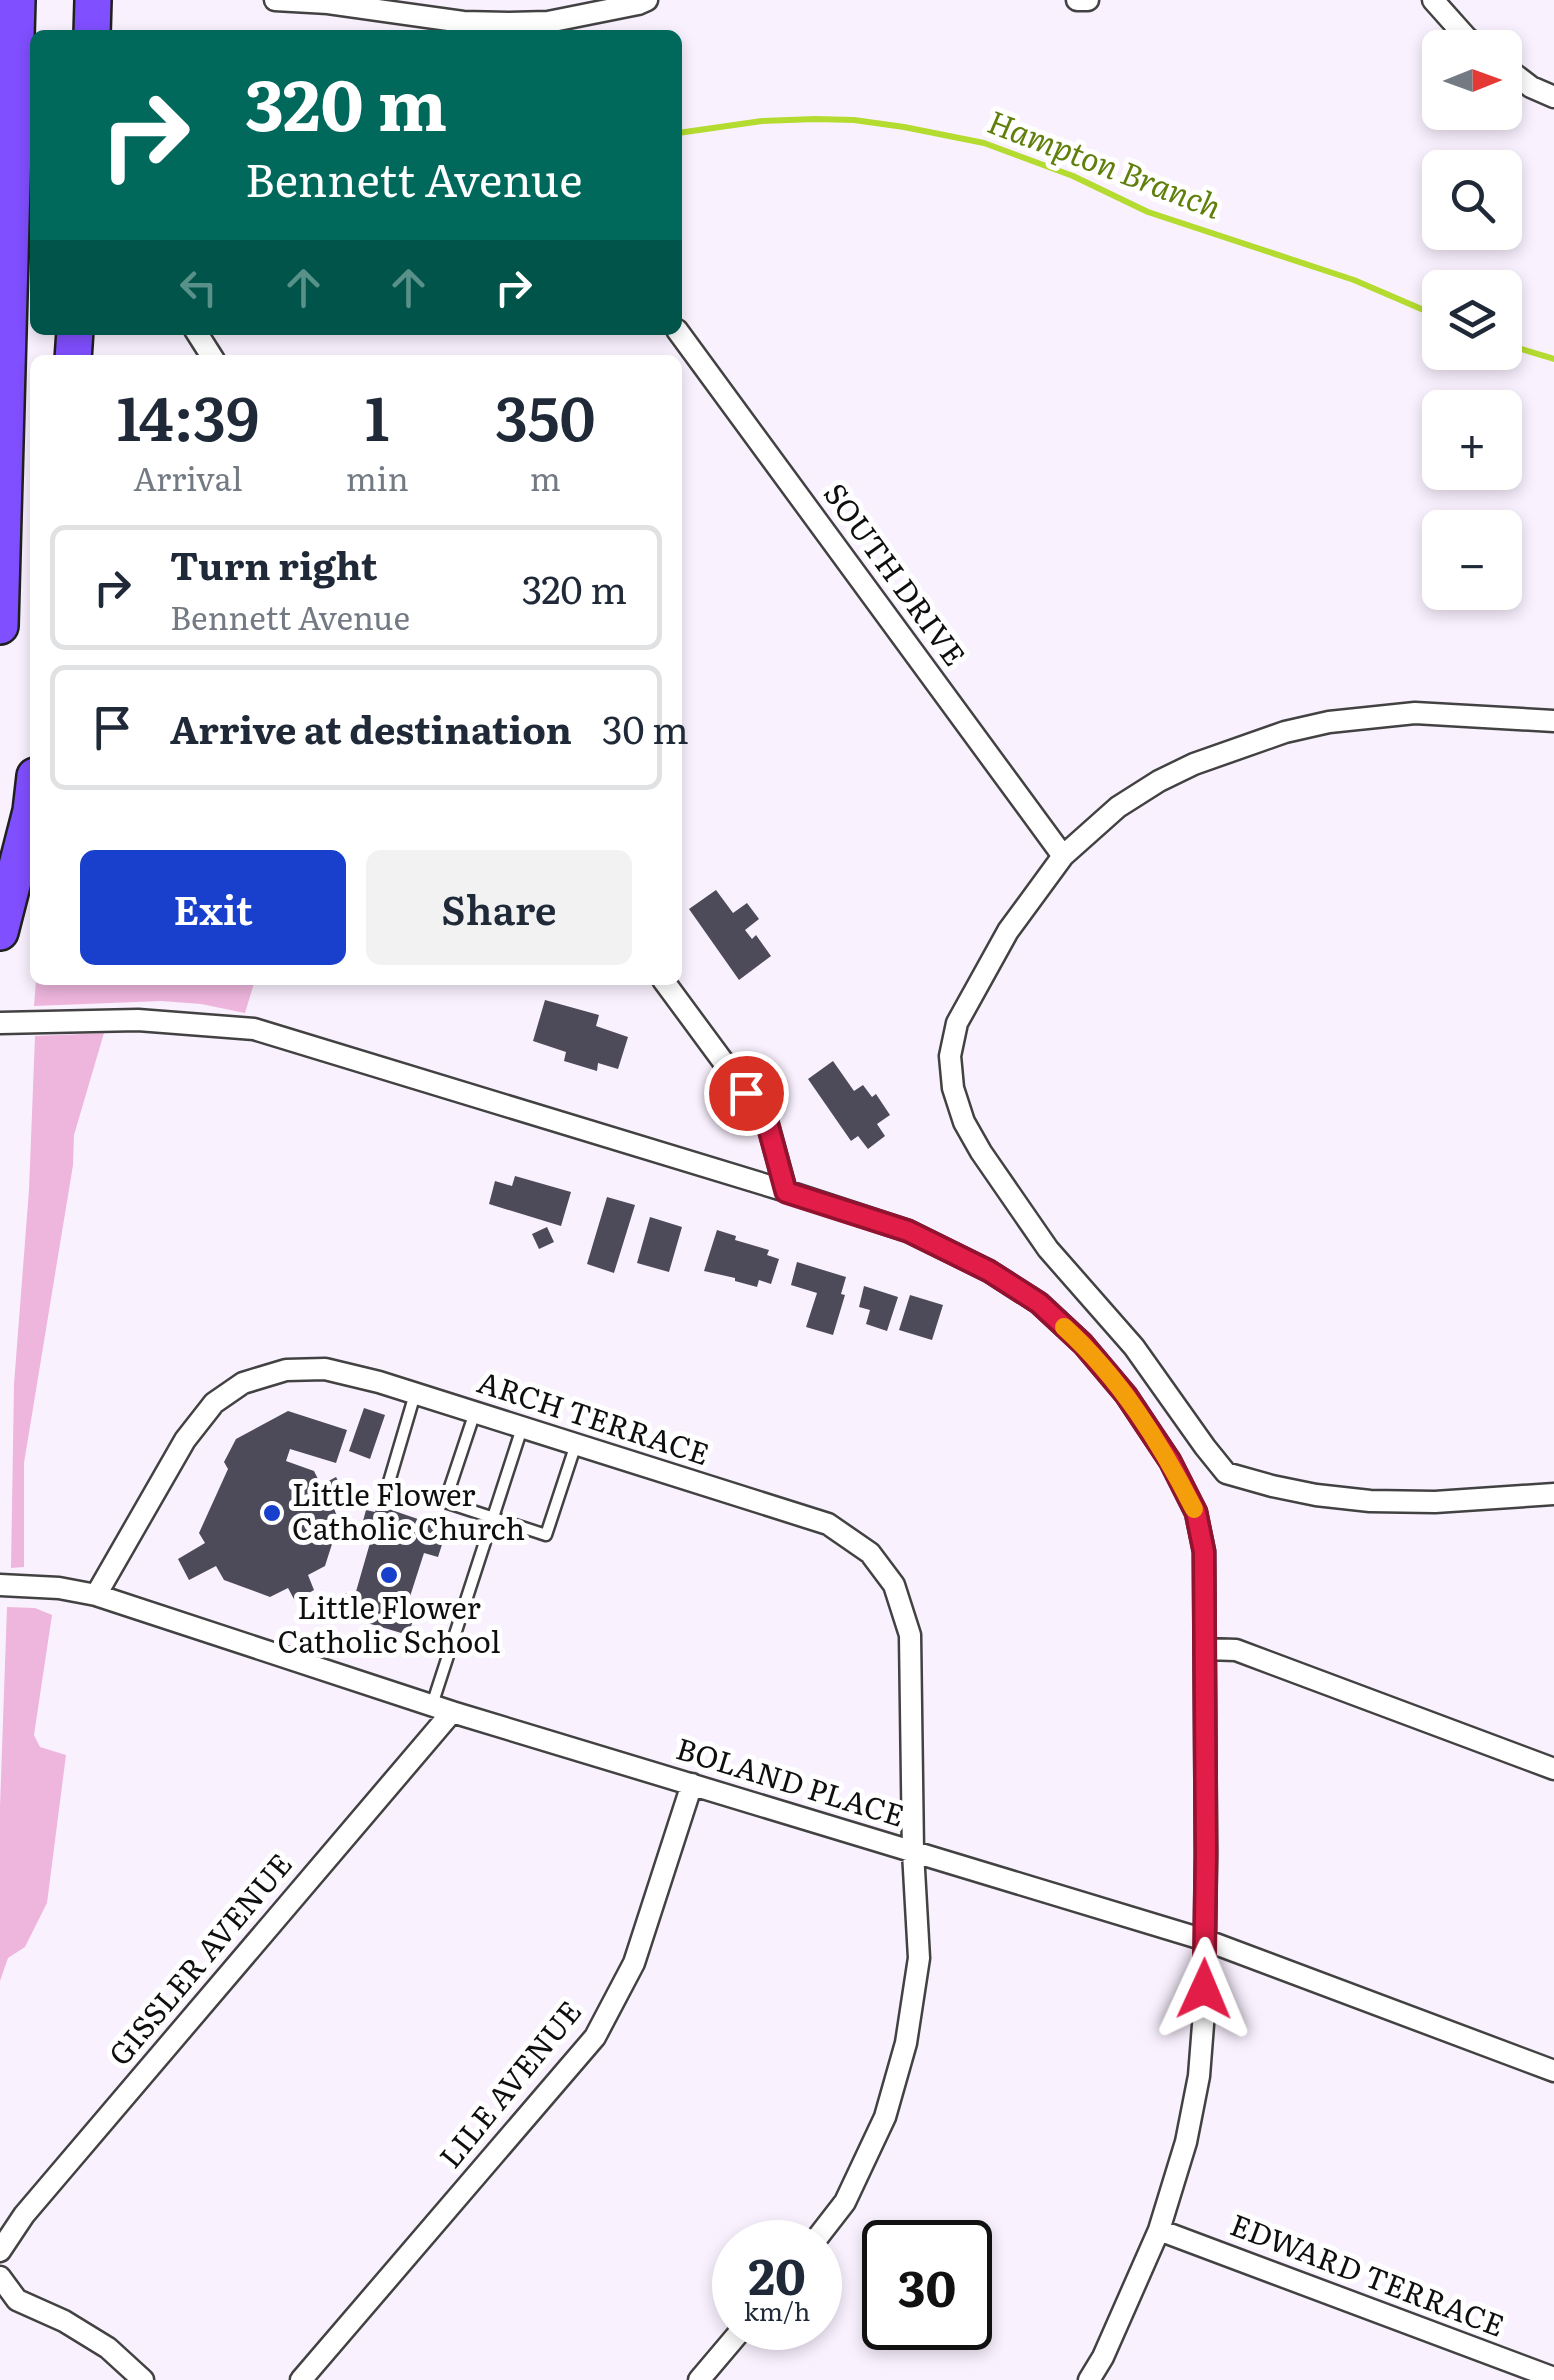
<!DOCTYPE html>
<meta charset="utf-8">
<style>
:root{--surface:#fff;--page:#f2f2f3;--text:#1f2937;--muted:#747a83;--line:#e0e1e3;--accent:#1840cd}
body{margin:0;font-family:Literata,serif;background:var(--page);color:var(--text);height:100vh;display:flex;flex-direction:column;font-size:38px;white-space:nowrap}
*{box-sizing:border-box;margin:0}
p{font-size:32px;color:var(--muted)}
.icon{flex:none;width:55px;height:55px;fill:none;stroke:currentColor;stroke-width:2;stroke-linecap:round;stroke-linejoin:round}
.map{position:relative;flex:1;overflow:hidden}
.side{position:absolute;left:30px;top:355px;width:652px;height:630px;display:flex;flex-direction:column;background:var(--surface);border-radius:15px;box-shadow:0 5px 15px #0003}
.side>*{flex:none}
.hud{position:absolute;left:30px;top:30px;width:652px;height:305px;border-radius:15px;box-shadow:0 5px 15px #0003;background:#00695c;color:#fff;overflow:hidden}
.needle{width:65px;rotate:89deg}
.fabs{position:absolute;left:1422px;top:30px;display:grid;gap:20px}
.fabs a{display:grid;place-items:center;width:100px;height:100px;border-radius:15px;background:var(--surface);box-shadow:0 5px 15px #0003;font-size:50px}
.speed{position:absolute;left:712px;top:2220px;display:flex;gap:20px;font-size:50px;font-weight:700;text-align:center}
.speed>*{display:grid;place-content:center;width:130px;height:130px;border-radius:50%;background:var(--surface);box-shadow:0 5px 15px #0003;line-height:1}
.speed small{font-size:25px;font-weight:400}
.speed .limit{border:5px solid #111;border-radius:15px;background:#fff;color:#111}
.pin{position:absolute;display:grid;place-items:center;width:85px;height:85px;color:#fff;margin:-42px;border:5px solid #fff;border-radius:50%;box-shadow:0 2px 10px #0007}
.me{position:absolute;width:110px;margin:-55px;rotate:1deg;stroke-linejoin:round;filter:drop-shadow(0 0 8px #0008)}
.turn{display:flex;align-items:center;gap:35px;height:210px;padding:0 50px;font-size:45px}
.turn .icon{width:130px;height:130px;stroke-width:2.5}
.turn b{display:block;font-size:70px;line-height:85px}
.lanes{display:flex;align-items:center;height:95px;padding:0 50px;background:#0003;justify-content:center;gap:50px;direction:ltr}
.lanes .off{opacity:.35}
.eta{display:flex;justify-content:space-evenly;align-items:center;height:170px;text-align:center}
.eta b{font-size:60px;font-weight:600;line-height:70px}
.action{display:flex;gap:20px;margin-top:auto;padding:20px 50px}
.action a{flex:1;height:115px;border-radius:15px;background:var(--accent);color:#fff;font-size:40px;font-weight:600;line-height:115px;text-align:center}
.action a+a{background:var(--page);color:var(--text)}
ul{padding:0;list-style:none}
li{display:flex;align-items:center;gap:30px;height:125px;margin:0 20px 15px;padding:0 30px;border:5px solid var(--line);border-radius:15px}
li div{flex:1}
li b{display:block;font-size:38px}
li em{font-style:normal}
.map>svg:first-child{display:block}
</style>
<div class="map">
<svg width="1554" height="2380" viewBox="0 0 1554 2380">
<rect width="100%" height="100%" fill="#faf1ff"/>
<path fill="#eeb6dd" d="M36,980H255L245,1013L201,1004L161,1001L34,1006Z
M104,1033L74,1135L73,1165L24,1463V1567L11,1568L14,1384L29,1190L35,1036Z
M7,1607L35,1608L52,1615L34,1735L40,1747L66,1755L47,1903L25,1947L8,1958L0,1981V1806Z"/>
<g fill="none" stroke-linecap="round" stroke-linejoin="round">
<path stroke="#b4db2f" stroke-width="6" d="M678,133L762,121L815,119L854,120L904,127L984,143L1073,176L1148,212L1354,280L1440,317
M1505,344L1554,359"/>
</g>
<path fill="#4d4a59" d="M716,890L733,913L747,903L759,919L745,930L752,939L756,935L771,956L739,980L689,909Z
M545,1000L599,1015L596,1026L628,1037L618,1069L598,1063L597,1071L564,1061L566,1052L533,1041Z
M833,1061L854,1091L863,1085L872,1097L876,1094L890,1115L877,1124L885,1136L868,1149L858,1136L851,1141L808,1079Z
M515,1176L571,1192L561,1226L489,1204L495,1181L512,1186Z
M607,1197L635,1205L614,1273L587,1264Z
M650,1217L682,1227L669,1272L637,1263Z
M547,1227L554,1242L539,1249L532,1234Z
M717,1230L736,1236L735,1240L769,1250L767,1255L779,1259L771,1284L759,1280L757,1287L735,1281V1278L704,1271Z
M797,1262L846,1277L841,1294L845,1295L833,1335L806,1327L817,1293L791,1285Z
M864,1286L898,1297L887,1331L866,1324L870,1310L859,1307Z
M910,1295L943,1305L932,1340L899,1330Z
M364,1408L385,1415L370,1459L349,1451Z
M288,1411L347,1430L336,1463L290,1449L286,1461L314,1471L321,1485L336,1477L346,1495L332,1503L339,1522L325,1566L308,1575L314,1590L295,1601L288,1588L270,1597L224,1580L216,1566L189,1580L178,1559L205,1543L199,1533L228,1469L224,1462L236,1439Z
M377,1505L447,1529L438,1557L424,1553L405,1612L415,1615L408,1635L337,1614L344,1593L355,1595L372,1536L360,1532L366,1510L375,1512Z"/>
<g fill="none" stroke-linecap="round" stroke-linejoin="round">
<g stroke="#424242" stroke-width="15">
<path id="service" d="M475,1412L445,1502L546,1535L576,1444
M389,1482L415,1394
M432,1705L522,1428"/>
</g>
<g stroke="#424242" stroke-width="25">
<path id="minor" d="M275,0L328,3L463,22L509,23L548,22L638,4L647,0
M1077,0H1088
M1433,0L1466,37L1479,48
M1505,67L1531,87L1554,97
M195,330L214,360
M677,330L1063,856
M1554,721L1415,713L1329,722L1285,732L1194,764L1159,781L1118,807L1063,856L1008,931L957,1023L950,1056L953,1088L964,1122L981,1152L1048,1249L1134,1347L1205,1447L1226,1473L1272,1486L1316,1495L1370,1501L1435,1502L1554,1494
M663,980L767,1121L786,1191
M0,1023L138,1020L254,1029L786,1191L908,1231L989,1271L1039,1303L1083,1344L1126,1395L1170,1461L1196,1513L1204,1551L1206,1854L1204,2012L1199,2076L1186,2142L1159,2230L1103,2357L1089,2380
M0,1585L59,1588L96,1595L452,1712L1205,1940L1554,2071
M96,1595L185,1440L214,1403L243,1383L286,1370L325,1369L379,1382L828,1524L870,1553L894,1585L910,1635L913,1852L919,1958L906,2043L885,2117L845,2202L814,2242
M1205,1649L1236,1650L1554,1769
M1159,2230L1554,2378
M0,2251L24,2215L452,1712
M0,2277L17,2300L64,2321L108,2348L143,2380
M301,2380L595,2037L634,1963L692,1784
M699,2380L743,2328"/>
</g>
<g stroke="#202020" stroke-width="40">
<path id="motorway" d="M92,35L93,0
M73,360L75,330
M0,626L17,0
M0,932L31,811L35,776"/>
</g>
<use href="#service" stroke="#fff" stroke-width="10"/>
<use href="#minor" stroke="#fff" stroke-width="20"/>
<use href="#motorway" stroke="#804fff" stroke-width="35"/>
</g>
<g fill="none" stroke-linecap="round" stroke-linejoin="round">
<g stroke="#92132f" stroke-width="25">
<path id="route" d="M746,1093L767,1122L786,1192L908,1231L989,1271L1039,1303L1083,1344L1126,1395L1170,1461L1196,1512L1204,1552L1206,1854L1204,1989"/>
</g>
<use href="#route" stroke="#e11d48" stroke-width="18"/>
<path stroke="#f59e0b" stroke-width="18" d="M1064,1327C1120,1378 1160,1442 1194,1509"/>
</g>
<g fill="#1840cd" stroke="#fff" stroke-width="4">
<circle cx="272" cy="1513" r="10"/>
<circle cx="389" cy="1575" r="10"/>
</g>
<g text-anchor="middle" stroke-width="10" stroke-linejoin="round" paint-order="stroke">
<g font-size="30" fill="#0f0f0f" stroke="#fff">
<text transform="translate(894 575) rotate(54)" y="10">SOUTH DRIVE</text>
<text transform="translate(593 1419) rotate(18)" y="10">ARCH TERRACE</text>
<text transform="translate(790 1783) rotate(17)" y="10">BOLAND PLACE</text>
<text transform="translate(201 1960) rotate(-50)" y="10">GISSLER AVENUE</text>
<text transform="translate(511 2085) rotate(-51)" y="10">LILE AVENUE</text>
<text transform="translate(1367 2276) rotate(21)" y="10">EDWARD TERRACE</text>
</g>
<g font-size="30" fill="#0f0f0f" stroke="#fff" text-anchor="start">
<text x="292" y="1506">Little Flower<tspan x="292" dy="34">Catholic Church</tspan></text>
<text x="389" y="1619" text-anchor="middle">Little Flower<tspan x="389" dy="34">Catholic School</tspan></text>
</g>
<g font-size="32" font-style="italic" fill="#617f0d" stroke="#fff">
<text transform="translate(1104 165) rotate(21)" y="11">Hampton Branch</text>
</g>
</g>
</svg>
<div class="fabs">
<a><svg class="needle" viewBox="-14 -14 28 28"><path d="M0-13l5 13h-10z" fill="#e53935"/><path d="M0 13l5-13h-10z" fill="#747a83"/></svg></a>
<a><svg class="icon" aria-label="search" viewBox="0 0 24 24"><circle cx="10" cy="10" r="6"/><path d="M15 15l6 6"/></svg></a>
<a><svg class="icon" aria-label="layers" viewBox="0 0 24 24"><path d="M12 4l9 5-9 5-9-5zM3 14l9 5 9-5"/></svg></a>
<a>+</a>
<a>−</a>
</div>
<div class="speed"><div>20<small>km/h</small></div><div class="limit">30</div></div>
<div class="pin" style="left:746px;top:1093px;background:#d93025"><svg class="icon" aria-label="arrive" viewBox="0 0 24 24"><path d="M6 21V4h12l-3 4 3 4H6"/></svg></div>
<svg class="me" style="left:1204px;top:1989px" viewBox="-20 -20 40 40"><path d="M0-17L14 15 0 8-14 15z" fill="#e11d48" stroke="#fff" stroke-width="4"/></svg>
<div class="hud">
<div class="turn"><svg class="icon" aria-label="right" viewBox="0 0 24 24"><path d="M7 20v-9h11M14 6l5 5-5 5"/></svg><div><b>320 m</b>Bennett Avenue</div></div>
<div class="lanes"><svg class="icon off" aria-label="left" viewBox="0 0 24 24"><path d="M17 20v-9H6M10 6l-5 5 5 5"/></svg><svg class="icon off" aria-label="ahead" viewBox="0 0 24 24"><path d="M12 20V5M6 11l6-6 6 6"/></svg><svg class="icon off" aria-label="ahead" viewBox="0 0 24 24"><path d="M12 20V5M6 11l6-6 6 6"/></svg><svg class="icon" aria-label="right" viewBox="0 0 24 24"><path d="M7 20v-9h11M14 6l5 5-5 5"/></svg></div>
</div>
<section class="side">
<div class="eta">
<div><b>14:39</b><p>Arrival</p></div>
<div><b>1</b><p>min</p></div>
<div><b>350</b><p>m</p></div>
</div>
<ul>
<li><svg class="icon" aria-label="right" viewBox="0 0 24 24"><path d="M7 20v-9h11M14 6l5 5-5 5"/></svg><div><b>Turn right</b><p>Bennett Avenue</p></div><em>320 m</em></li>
<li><svg class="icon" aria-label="arrive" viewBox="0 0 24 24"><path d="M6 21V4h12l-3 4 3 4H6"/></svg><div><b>Arrive at destination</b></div><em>30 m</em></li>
</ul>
<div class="action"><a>Exit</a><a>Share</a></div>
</section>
</div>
